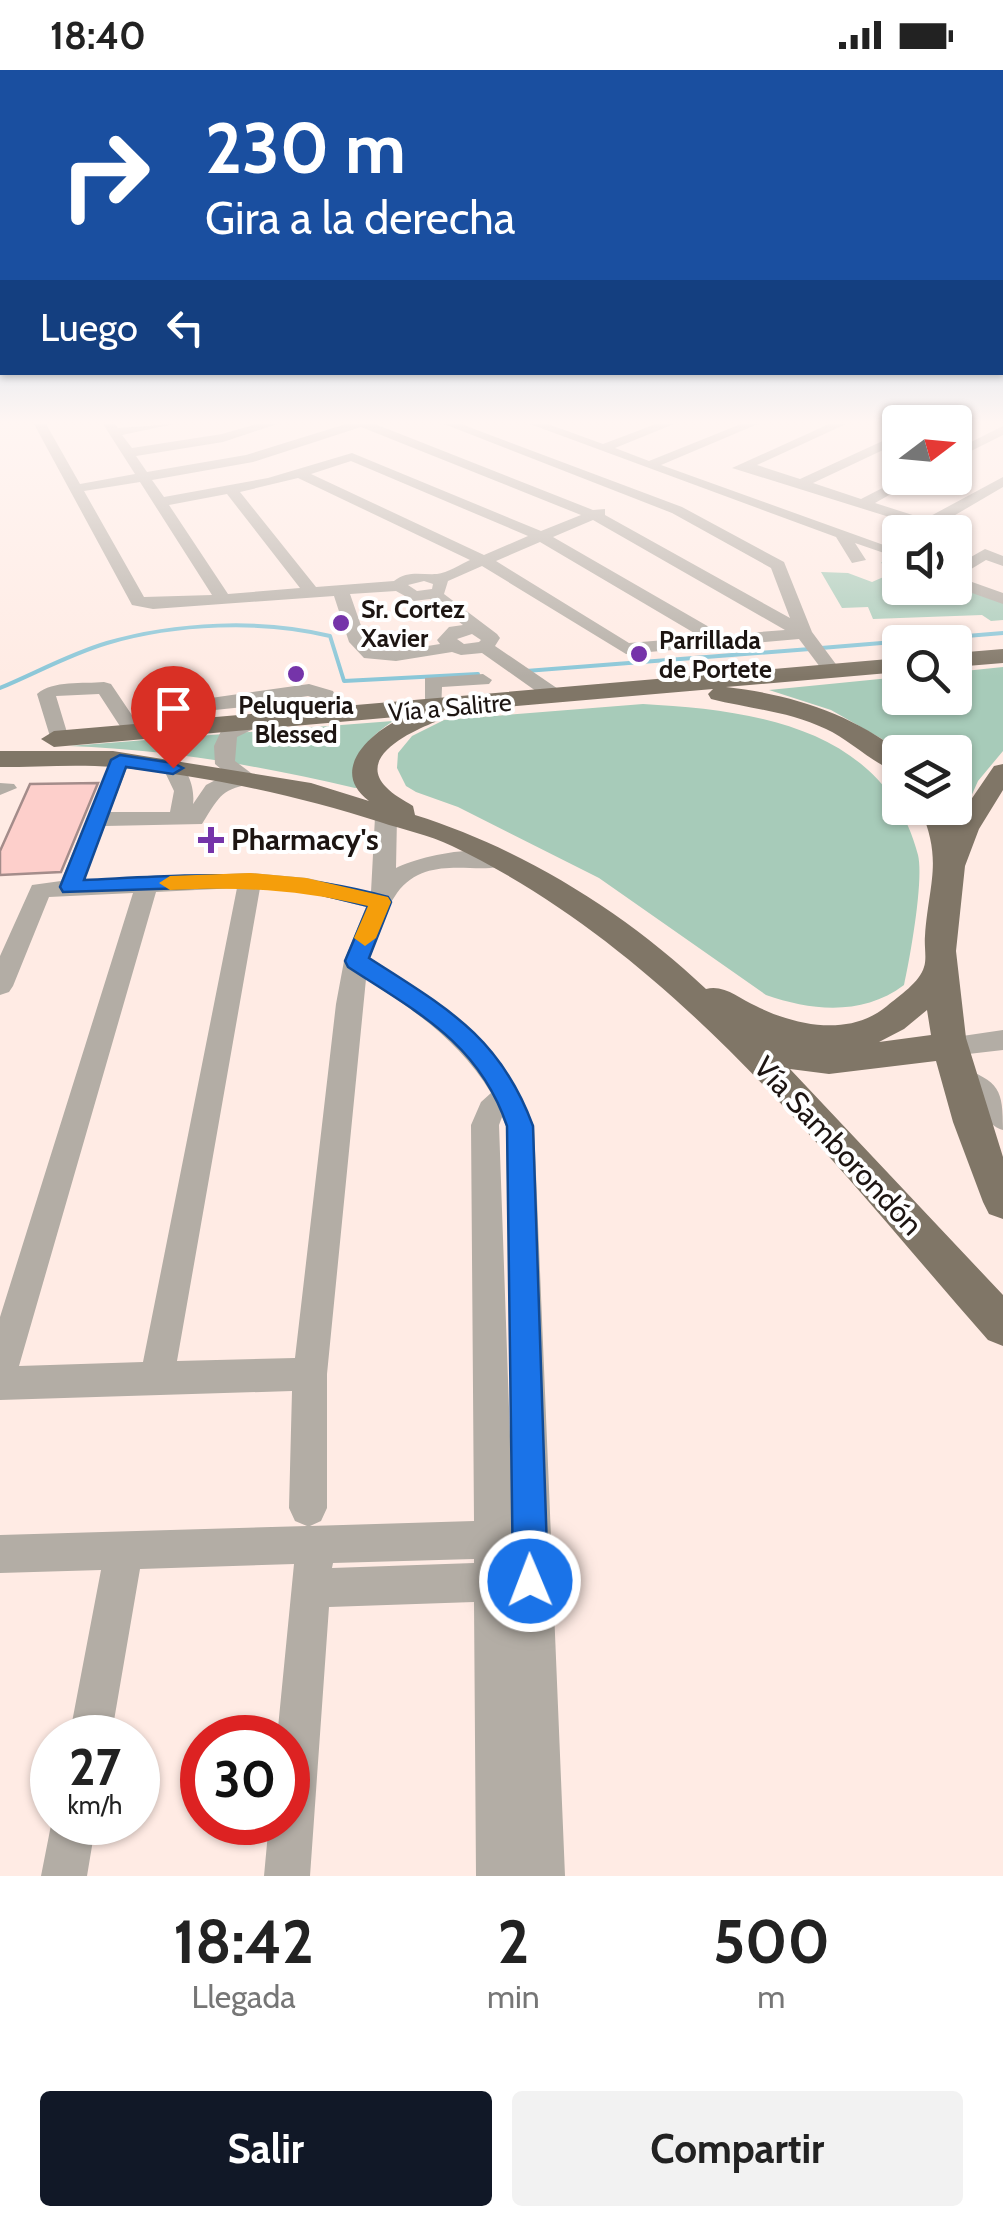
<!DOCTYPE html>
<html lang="es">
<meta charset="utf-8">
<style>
:root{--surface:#fff;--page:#f2f2f2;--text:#222;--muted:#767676;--accent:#111827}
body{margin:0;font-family:Cabin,sans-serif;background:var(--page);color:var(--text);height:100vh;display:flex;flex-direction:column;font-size:38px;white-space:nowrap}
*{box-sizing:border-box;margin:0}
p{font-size:32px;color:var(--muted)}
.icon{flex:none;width:55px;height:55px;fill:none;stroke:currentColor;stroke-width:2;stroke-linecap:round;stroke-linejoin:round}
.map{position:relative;height:1806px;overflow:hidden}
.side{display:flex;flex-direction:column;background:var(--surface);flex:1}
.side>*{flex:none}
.top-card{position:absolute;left:0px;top:0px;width:1005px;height:305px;box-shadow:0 2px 8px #0004;background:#1a4fa0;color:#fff;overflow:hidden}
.needle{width:65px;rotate:74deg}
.tools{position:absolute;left:882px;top:335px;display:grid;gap:20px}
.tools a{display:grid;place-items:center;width:90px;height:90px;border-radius:10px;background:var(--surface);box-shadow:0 2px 8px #0004;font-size:50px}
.speed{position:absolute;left:30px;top:1645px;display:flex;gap:20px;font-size:50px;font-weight:700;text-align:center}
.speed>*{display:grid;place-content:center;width:130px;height:130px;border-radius:50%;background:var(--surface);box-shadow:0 2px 8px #0004;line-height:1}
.speed small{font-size:25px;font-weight:400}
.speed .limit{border:15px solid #d22;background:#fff;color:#111}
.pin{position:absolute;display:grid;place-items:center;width:85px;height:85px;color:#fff;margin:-102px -42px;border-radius:50% 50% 50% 0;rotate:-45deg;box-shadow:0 0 10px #0007}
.pin .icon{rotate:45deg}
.me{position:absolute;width:110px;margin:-55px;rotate:359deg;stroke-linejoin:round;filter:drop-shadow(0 0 8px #0008)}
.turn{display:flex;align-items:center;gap:35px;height:210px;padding:0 40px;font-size:45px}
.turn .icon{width:130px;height:130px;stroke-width:2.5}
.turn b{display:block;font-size:70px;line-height:85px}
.then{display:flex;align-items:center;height:95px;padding:0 40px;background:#0003;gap:20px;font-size:38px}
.eta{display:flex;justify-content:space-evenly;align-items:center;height:170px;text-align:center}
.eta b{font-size:60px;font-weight:700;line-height:70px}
.cta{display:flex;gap:20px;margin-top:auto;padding:20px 40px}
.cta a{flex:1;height:115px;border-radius:10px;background:var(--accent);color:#fff;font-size:40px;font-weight:700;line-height:115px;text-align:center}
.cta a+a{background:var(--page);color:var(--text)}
.status{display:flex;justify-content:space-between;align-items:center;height:70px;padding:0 50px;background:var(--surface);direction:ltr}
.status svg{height:28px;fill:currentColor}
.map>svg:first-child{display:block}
</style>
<div class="status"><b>18:40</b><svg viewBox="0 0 49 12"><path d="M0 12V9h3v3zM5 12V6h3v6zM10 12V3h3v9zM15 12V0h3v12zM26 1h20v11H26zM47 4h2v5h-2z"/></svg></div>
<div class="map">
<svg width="1003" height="1806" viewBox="0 0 1003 1806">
<rect width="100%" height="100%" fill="#ffebe4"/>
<path fill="#a7cbb9" d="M881,492L900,498V518H955V513L1003,531V550L991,551L982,545L873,549L868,537L842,538L821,502L848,503L872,512L888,505Z
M1003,597V681L978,711L961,749L955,736V682H905L831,640L769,620L900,607V628H955V602Z
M643,634C753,640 885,657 918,785C924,810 910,888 904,915C863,946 812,941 766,925L599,808L458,737L416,722L406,716L397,698L398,683L412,666L444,650Z
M393,651C362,673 359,679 362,717L355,718C256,695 171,680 69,676Z"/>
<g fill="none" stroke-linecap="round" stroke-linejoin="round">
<path stroke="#8bc7d8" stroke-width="4" d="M821,578L1003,563
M526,601L810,579
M0,618C36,603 70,584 107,573C175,553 261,549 330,566L344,611L478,604"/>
</g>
<path fill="#fdcfcb" stroke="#a48c8a" stroke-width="2.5" d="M98,713L61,802L0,805V781L30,714Z"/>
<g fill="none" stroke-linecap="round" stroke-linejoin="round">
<path fill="#b3ada5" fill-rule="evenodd" d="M34,354H46L80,414L135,404L103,354H115L118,358L174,354L122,365L132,378L222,364L257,354H277L223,372L136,386L147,402L246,385L346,354H375L593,440L605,439V445L790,548L771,498L672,443L444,354H461L682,437L784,492L812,562L841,601L838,605H826L799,569L626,584L482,496L448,511L444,524L497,564L500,568L495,576L564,623V631H550L482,583L461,585L452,582L396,591L364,588L349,572L334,526L153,539L132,535ZM361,357L581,445L541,461L352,383L268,408L164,427L152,410L253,392ZM351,391L528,466L484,485L311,404ZM298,408L470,490C461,494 447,503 437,504C421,505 408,500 394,511L316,517L240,422ZM140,412L212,525L144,527L84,421ZM227,424L300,518L228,524L169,435ZM593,450L785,560L723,565L553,467ZM540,472L701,567L629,573L496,491ZM424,511L433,514L432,519L417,521L408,515ZM396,521L414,531L430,529L463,555L449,557L437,570L440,574L396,581L375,579L366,570L350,524ZM472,564L481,570L479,572L464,574L457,569Z
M530,354H548L603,374L656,354H674L615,378L649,391L741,354H758L661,395L892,478L884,483L855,473L866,490L852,493L836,467Z
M829,354H846L757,395L800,409L900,363V372L813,413L861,429L902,408H919L875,433L925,449L1003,407V417L933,458L907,462L915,455L732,398Z
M1003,356V365L955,389V380Z
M985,479L1003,486V496L986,490L958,507L1003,523V534L955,517V496Z
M166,602L172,603L190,631L309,614L333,621L345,646L342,650H328L318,629L308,626L281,630L282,643L272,649L265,647L262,635L195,642L200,658L190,664L183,662L175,637L157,607Z
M483,604L492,610L489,614L442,617L441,642H427L425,638V608Z
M104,612L111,614L144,663L141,667H127L99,624L56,626L69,669L59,675L52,673L37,624C53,610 83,614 104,612Z
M256,647L266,653L237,667L235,691L259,709L256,713C221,719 221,724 202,754L105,756L84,810L250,803L307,808L371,822L375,747L386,740L397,747L396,798C419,786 492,770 511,790C491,812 430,778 397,823C384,841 378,867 370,888C446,936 497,971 534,1056L565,1806H476L474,1532L329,1537L310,1806H264L269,1752H288V1668H277L294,1494L140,1499L111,1668H69L101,1500L0,1503V1465L307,1456L295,1451L289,1438L292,1321L0,1330V1247L133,823L49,827L13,916L9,922L0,925V886L32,815L61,811L113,686H127L130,690L110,742H170L174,721L163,698L166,694L173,692C189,696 195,720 193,734L206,715L227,704L215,694L214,676L222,659ZM237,818L143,1292L19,1296L156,822ZM260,818L307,822L366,837L344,891L336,934L295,1288L177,1291ZM366,909C414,940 461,972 491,1023L481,1032L471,1055L474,1451L310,1456L321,1451L327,1438V1304ZM502,1047L506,1056L513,1451L499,1055ZM474,1489V1493L332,1498L333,1493Z
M0,713L14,714L17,718L0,725Z
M1003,960V980L951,986L942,983L938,976L942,969Z
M959,997C1000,1011 1003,1020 1003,1060C989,1056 988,1046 979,1036C969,1024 953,1022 945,1008L949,1000Z
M52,1750L96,1752L87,1806H41Z"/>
<path fill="#807667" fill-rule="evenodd" d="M1003,579V593L955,597V583Z
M900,588V602L726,617C789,624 850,643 900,682V703C877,697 850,670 826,659C788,641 751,639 711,629L708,624L713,619L436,643L438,647L435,652C413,661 356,686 386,717C393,725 404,730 413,736L415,745C521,778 625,842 706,919C724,914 740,929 756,936C796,956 850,967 887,936C899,926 920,912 924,897C927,889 924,875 925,866C929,812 943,791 920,738H947L955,753L994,696L1003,694V720L979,759L965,796L956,881L966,968L1003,1087V1149L989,1144L983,1132L953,1052L936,991L829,1004L790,999L1003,1225V1276L988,1270C828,1088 675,883 452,776C430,765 404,760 380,752C295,725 203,705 114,697C76,694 37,697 0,697V681H113L311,713L369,731C326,699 375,658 407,646L54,677L41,669L54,661ZM927,940L931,965L879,972L904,959Z"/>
</g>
<linearGradient id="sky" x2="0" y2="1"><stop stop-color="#83bce2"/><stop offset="0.58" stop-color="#fff6f3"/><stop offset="1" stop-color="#fff6f3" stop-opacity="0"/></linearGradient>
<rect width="1003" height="607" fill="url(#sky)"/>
<path fill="#1a73e8" stroke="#114b97" stroke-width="2.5" d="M120,685L173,693L183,698L173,704L126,697L84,810C194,805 278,797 388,827L391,832L369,888C445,937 500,966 533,1056L548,1511L543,1523L530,1528L518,1523L513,1511L507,1056C479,973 417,942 348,897L345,891L368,836L306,821L250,816L63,822L60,817L111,690Z"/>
<path fill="#f59e0b" d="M250,803L306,808L388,827L391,832L376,868L365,876L354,868L368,836C295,819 244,817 170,820L159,813L170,806Z"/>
<g fill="#7534a9" stroke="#fff" stroke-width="4">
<circle cx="341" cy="553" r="10"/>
<circle cx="639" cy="584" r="10"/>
<circle cx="296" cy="604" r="10"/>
<path d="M206 755h10v10h10v10h-10v10h-10v-10h-10v-10h10z"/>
</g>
<g text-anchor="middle" stroke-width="8" stroke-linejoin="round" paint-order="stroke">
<g font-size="25" font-weight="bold" fill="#1d1512" stroke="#fff" text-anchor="start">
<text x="361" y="548">Sr. Cortez<tspan x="361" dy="29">Xavier</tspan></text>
<text x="659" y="579">Parrillada<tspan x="659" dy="29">de Portete</tspan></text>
<text x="296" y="644" text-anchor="middle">Peluqueria<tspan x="296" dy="29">Blessed</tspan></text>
</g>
<g font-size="25" fill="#1d1512" stroke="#fff">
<text transform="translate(450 637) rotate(-5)" y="9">Vía a Salitre</text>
</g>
<g font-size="30" font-weight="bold" fill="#1d1512" stroke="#fff" text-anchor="start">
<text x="231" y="780">Pharmacy's</text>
</g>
<g font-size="30" fill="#1d1512" stroke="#fff">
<text transform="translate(838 1076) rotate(47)" y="10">Vía Samborondón</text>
</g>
</g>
</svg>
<div class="tools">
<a><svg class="needle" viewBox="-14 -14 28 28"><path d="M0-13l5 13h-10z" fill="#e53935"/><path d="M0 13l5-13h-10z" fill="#767676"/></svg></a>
<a><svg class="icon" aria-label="sound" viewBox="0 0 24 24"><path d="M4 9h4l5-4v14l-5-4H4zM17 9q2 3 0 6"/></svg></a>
<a><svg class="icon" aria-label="search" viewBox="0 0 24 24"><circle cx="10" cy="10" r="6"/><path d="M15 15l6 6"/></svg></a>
<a><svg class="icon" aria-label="layers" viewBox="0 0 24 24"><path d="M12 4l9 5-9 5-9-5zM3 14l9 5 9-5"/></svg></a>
</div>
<div class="speed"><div>27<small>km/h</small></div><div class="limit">30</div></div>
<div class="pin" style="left:173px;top:698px;background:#d93025"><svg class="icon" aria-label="arrive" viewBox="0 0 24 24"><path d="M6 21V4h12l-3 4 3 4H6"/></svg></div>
<svg class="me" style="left:530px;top:1511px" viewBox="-20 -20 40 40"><circle r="17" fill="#1a73e8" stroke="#fff" stroke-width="3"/><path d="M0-11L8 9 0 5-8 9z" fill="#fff"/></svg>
<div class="top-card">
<div class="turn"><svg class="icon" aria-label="right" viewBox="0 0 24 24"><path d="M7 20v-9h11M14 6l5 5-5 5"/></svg><div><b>230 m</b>Gira a la derecha</div></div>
<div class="then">Luego<svg class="icon" aria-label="left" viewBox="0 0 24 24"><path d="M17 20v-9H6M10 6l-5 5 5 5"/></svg></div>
</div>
</div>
<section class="side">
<div class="eta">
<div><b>18:42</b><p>Llegada</p></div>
<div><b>2</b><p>min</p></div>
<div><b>500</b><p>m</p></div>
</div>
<div class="cta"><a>Salir</a><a>Compartir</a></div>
</section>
